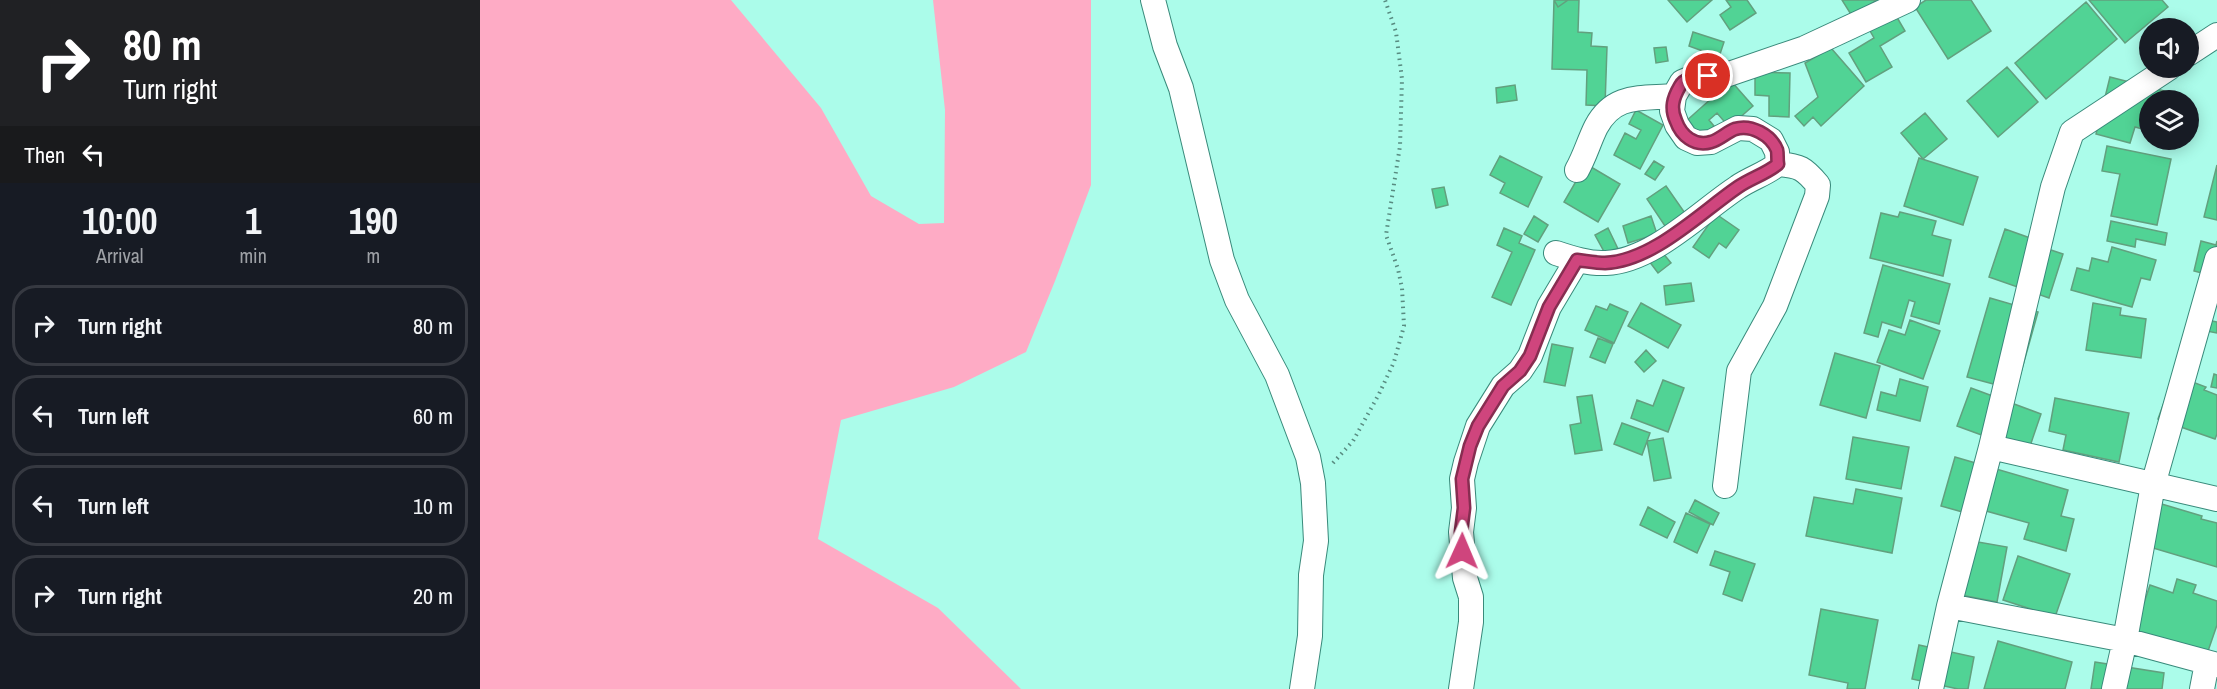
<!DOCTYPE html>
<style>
:root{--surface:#171b24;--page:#20242c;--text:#f1f3f6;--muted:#9ea1a6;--line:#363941}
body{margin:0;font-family:"Archivo Narrow",sans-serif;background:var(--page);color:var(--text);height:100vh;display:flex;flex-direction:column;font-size:22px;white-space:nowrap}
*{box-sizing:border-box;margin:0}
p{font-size:20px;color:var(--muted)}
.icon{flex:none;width:33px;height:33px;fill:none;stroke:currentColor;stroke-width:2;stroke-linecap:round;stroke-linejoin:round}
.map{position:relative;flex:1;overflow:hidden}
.side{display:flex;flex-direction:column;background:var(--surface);width:480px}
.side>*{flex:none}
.banner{background:#202124;color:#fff;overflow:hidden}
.controls{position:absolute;left:1659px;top:18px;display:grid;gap:12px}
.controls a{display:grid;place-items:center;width:60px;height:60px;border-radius:50%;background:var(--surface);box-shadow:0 3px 15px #0003;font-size:30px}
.pin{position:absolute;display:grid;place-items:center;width:51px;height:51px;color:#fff;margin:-26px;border:3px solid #fff;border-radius:50%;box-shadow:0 2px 6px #0007}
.me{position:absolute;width:66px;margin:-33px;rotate:1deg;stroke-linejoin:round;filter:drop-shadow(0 0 4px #0008)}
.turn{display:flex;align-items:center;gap:21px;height:126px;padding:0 24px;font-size:27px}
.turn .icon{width:78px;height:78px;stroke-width:2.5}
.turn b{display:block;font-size:42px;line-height:51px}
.then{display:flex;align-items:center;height:57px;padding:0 24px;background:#0003;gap:12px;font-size:22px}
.eta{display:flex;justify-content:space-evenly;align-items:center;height:102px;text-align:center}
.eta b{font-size:36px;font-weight:700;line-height:42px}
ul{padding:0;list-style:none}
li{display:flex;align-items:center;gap:18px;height:81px;margin:0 12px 9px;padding:0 12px;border:3px solid var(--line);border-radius:24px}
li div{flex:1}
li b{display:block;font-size:22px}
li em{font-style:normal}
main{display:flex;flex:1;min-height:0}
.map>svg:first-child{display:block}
</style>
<main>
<section class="side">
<div class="banner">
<div class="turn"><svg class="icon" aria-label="right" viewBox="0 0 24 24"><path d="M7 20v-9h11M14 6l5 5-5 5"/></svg><div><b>80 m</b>Turn right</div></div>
<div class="then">Then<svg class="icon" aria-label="left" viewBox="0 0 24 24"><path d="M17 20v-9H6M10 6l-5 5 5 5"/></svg></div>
</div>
<div class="eta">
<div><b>10:00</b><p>Arrival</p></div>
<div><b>1</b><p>min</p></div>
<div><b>190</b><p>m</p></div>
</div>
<ul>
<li><svg class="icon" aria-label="right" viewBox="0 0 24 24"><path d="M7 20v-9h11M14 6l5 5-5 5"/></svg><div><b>Turn right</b></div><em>80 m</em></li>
<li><svg class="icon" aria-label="left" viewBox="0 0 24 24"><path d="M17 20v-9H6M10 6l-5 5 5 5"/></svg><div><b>Turn left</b></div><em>60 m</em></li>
<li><svg class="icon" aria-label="left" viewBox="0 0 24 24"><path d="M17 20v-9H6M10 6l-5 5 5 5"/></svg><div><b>Turn left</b></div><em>10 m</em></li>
<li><svg class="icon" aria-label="right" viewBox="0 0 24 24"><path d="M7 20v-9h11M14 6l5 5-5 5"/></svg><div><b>Turn right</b></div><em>20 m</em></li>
</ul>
</section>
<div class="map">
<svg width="1737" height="689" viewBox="0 0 1737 689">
<rect width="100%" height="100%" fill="#abfcea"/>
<path fill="#feabc5" d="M0,0H251L341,108L391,196L439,224L464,223L465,110L453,0H611V185L575,281L546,352L474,387L361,420L338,539L458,608L541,689H0Z"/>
<path fill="#51d395" stroke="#62a07e" stroke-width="1.5" d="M1074,0H1099L1098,32L1112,33L1111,46L1127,47L1125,106L1106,105L1107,70L1072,69Z
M1074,0H1088L1078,7Z
M1188,0H1232L1207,22Z
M1246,0H1267L1276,13L1250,30L1240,15L1251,7Z
M1362,0H1397L1372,16Z
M1446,0H1491L1511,31L1468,59L1435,7Z
M1609,0H1682L1688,7L1645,43Z
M1606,2L1637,39L1566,99L1535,63Z
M1415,14L1425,31L1400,46L1412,67L1386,82L1369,53L1394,38L1389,29Z
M1213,32L1244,42L1239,57L1209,46Z
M1186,47L1188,61L1176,63L1174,48Z
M1351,48L1384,86L1341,126L1333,117L1324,126L1315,116L1338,97L1325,63Z
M1527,67L1558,102L1518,137L1487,101Z
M1275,72L1310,73L1309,117L1289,116V96L1275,95Z
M1630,77L1696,94L1694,100H1670V131L1655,127L1650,143L1616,134Z
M1251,81L1273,106L1249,127L1237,113L1229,120L1234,126L1226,133L1217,137L1205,122Z
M1035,85L1037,100L1017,103L1016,88Z
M1156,110L1183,125L1160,169L1134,155L1145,133L1156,139L1161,130L1149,124Z
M1445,113L1467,139L1443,159L1421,133Z
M1627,146L1691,159L1677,225L1631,216L1640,174L1622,171Z
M1020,156L1062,177L1048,207L1020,193L1025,183L1010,175Z
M1439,158L1498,177L1483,225L1424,206Z
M1174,161L1184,167L1175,180L1165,174Z
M1106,164L1140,184L1118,222L1084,202Z
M1737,165V220L1724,217Z
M1186,186L1207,216L1187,229L1167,199Z
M964,187L968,205L956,208L952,189Z
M1420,212L1456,221L1452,235L1471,240L1463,276L1390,258L1401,213L1418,217Z
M1236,214L1259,230L1246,248L1239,243L1229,258L1213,247Z
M1054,216L1068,225L1058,242L1044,234Z
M1171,216L1177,234L1148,243L1143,226Z
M1631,221L1687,233L1685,245L1656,239L1655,247L1627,241Z
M1024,228L1042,236L1039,243L1055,250L1031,305L1012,297L1032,252L1017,245Z
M1128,228L1139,251L1127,257L1115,235Z
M1525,229L1564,243L1562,247L1583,254L1569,298L1509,277Z
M1721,241L1736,245L1737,241V277L1714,271Z
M1178,247L1191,263L1178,273L1166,257Z
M1632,247L1676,260L1670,280L1661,278L1652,307L1591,290L1597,268L1609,271L1612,258L1628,262Z
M1403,265L1470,284L1459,324L1431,316L1435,302L1429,300L1421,328L1402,322L1398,337L1384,333Z
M1211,283L1214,301L1186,305L1184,286Z
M1510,298L1558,312L1536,390L1487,377Z
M1161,303L1201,325L1188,348L1148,326Z
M1613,303L1641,308L1640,315L1666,319L1661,358L1606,350Z
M1130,304L1148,312L1134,343L1105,330L1116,306L1127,310Z
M1713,317L1737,322V333L1711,328Z
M1430,320L1460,331L1443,379L1397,362L1409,330L1425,335Z
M1118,338L1133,344L1125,363L1110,357Z
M1072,344L1093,348L1085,386L1064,382Z
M1166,350L1176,361L1164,372L1155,362Z
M1355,353L1400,366L1386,418L1340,405Z
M1734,374L1737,375V388L1731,387Z
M1694,375L1726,387L1724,390L1737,395V434L1735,439L1678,419Z
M1420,379L1448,387L1440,421L1397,410L1401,392L1416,396Z
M1183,380L1204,388L1188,432L1151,418L1157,400L1173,406Z
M1491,388L1561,414L1548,452L1477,426Z
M1112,395L1122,450L1095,454L1090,425L1101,423L1097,397Z
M1575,398L1649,413L1639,462L1583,450L1586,435L1569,431Z
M1142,423L1170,433L1162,455L1134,444Z
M1373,437L1429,447L1421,489L1366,479Z
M1183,438L1191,478L1174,481L1167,441Z
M1475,457L1588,490L1581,516L1594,519L1586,551L1544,539L1549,523L1506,511L1504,518L1461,506Z
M1376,489L1422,498L1412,553L1326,536L1334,497L1373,504Z
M1215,500L1239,513L1233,525L1209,512Z
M1675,502L1722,516L1721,519L1737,523V567L1663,545Z
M1168,507L1195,522L1187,538L1160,525Z
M1206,513L1230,524L1217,553L1194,542Z
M1475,538L1527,547L1517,602L1465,592Z
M1235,551L1275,564L1262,601L1243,594L1250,572L1230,565Z
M1538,556L1590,574L1575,617L1523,600Z
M1697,579L1716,585L1713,593L1737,601V625L1727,654L1655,630L1670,585L1693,593Z
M1341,609L1398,620L1385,689H1367L1368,683L1329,675Z
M1518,641L1592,662L1585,689H1504Z
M1439,645L1494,657L1488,689H1478L1432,679Z
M1615,662L1684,673L1682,689H1611Z"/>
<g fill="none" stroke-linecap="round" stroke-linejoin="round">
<g stroke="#398a7b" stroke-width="26">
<path id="minor" d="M673,0L685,46L701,88L742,260L757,300L797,375L828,457L833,483L836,541L831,575L830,636L822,689
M1708,54L1737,35
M1097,170C1105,156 1109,141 1116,127C1134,93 1161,99 1194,96
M1076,253C1091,258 1109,264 1126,263C1173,261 1220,212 1258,187C1271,178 1286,174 1298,164L1297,152L1291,140L1273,129L1258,128L1231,142L1217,143L1206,138L1197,125L1192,111L1194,96L1202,82L1214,77L1246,75L1325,48L1428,0
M1511,447L1737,499
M1245,486L1259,371L1295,306L1337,196L1338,185C1324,168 1320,166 1298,164
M1469,606L1645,640L1737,665
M981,689L991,622V597L985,578L981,532L984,508L982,479L986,462L998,426L1023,386L1040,371L1050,356L1069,307L1097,260
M1451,689L1469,606L1511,447L1573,187L1592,132L1689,68
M1634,689L1645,640L1673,485L1737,259
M1722,689L1727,663"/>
</g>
<path stroke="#588b80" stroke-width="4" stroke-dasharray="1.5 4.5" stroke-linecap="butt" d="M853,463L873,441L899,394L914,362L924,326L922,288L918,269L906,235L920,146L922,79L916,32L905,0"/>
<use href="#minor" stroke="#fff" stroke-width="24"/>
</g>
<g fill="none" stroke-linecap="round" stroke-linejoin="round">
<g stroke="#872d51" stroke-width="15">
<path id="route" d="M982,551L981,532L984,508L982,479L990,446L998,426L1023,386L1040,371L1050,356L1069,307L1097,260C1106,261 1116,263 1125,263C1173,261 1220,213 1258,187C1271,178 1286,174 1298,164C1297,159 1298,154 1297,150C1291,135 1271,124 1255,129C1247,132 1239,140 1231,142C1214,147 1201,135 1196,121C1190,108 1193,98 1200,86C1205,77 1219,77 1228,76"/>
</g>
<use href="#route" stroke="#cf457d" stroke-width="10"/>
</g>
</svg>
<div class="controls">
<a><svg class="icon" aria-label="sound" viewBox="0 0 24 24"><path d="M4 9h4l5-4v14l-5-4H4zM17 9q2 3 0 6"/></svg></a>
<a><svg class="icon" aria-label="layers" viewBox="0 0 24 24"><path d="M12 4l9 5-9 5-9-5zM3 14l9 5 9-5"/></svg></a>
</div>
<div class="pin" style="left:1228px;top:76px;background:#d93025"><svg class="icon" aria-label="arrive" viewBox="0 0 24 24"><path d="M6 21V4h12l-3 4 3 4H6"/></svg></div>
<svg class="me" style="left:982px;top:551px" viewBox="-20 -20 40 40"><path d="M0-17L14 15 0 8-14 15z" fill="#cf457d" stroke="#fff" stroke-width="4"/></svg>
</div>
</main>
